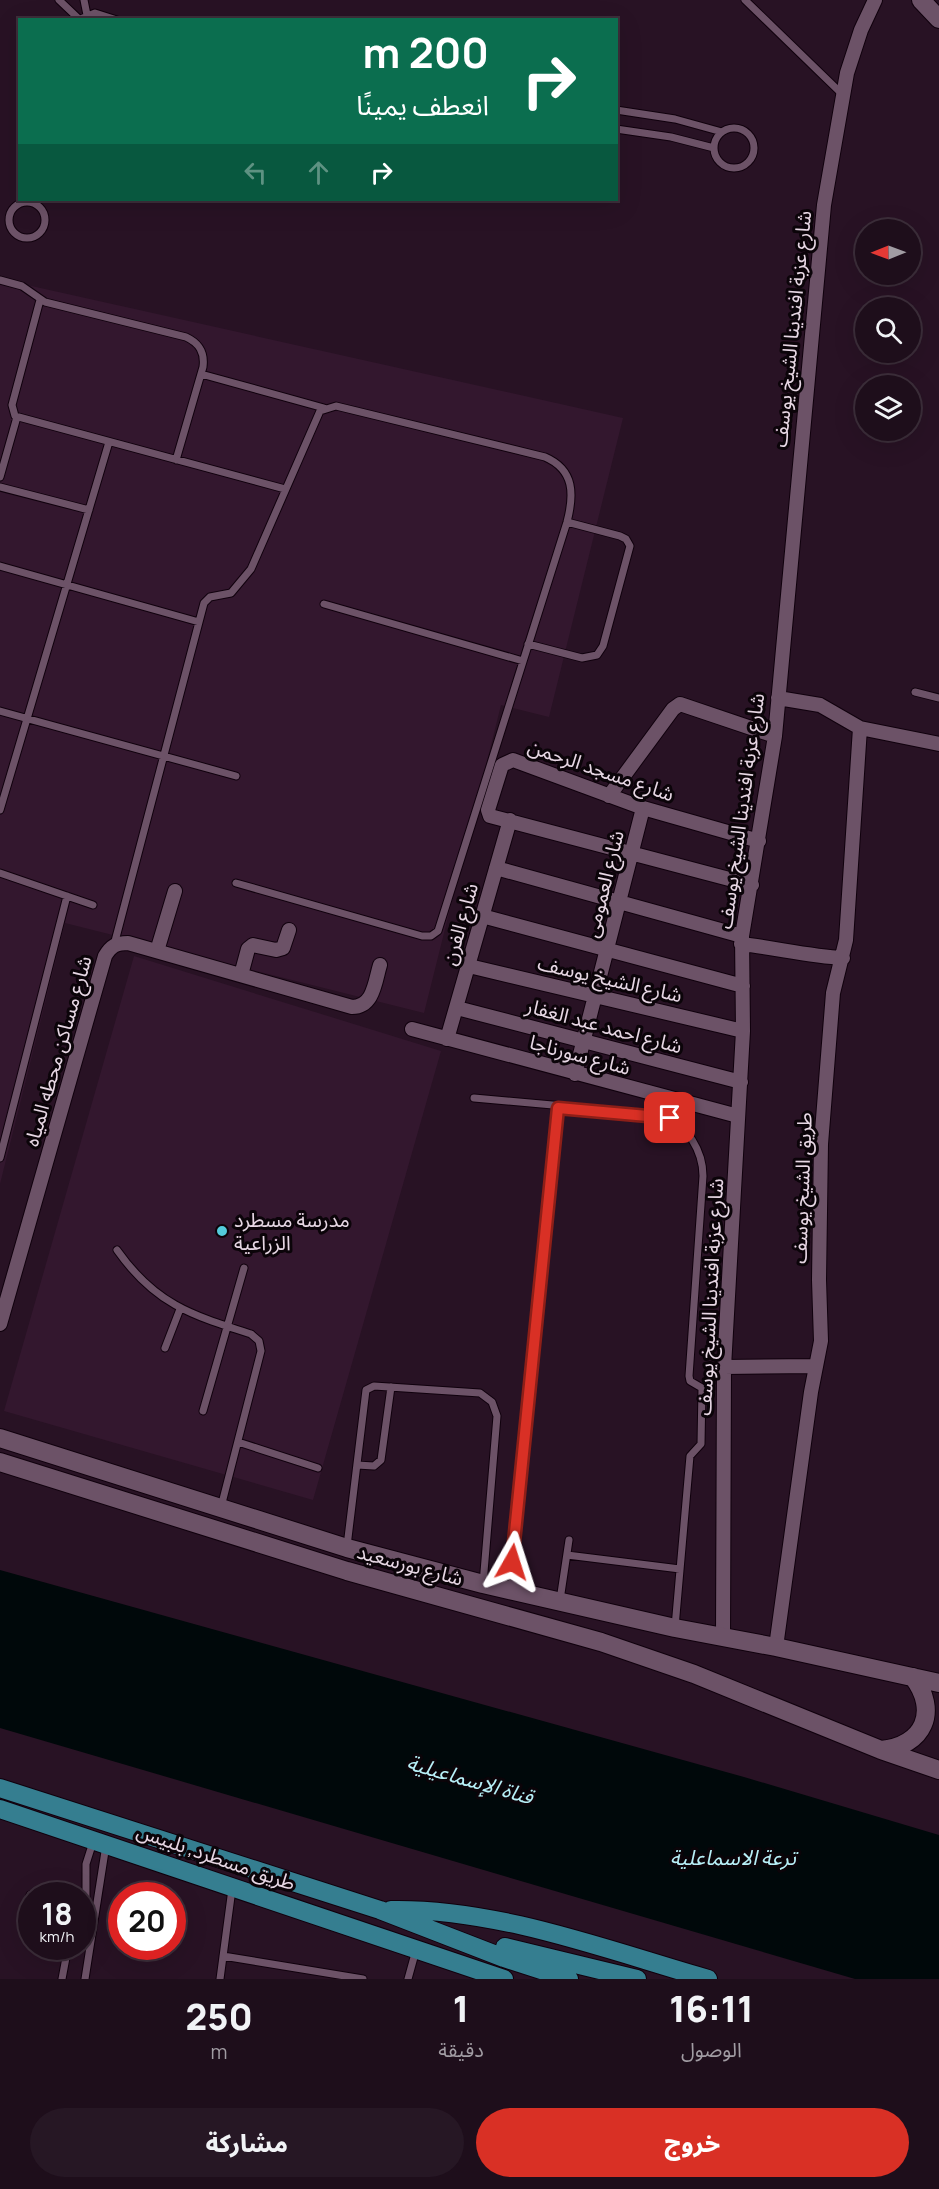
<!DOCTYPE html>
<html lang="ar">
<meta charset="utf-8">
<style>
:root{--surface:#1e0e1b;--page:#261724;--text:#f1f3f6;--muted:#a19ca3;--line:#3c2e3a;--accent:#d93025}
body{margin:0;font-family:Manrope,"Noto Sans Arabic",sans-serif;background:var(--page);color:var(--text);direction:rtl;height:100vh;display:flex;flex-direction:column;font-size:22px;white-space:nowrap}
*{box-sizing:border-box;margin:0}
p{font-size:20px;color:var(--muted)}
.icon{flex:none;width:33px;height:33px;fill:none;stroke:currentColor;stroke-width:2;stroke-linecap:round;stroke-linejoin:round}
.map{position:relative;height:1979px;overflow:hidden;direction:ltr}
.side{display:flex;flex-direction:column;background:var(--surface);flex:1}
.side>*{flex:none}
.banner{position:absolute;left:18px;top:18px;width:600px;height:183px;border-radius:0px;box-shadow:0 6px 24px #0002,0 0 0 2px var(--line);direction:rtl;background:#0b6e4f;color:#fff;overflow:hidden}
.needle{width:39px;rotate:269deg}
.controls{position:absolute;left:855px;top:219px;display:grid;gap:12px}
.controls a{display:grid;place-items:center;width:66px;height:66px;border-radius:50%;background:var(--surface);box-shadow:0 6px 24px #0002,0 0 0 2px var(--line);font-size:30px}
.speed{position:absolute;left:18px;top:1882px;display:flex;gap:12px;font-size:30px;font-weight:700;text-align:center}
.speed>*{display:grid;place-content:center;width:78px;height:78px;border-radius:50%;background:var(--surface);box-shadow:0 6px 24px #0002,0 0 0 2px var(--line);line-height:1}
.speed small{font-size:15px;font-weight:400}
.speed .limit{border:9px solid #d22;background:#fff;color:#111}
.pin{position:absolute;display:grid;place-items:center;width:51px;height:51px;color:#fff;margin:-26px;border-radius:12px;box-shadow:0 3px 9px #0006}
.me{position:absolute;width:66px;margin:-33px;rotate:6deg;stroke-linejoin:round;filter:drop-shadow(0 0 4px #0008)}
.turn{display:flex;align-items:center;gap:21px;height:126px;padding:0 30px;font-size:27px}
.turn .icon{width:78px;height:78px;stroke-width:2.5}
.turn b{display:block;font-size:42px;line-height:51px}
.lanes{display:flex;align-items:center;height:57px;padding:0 30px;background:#0003;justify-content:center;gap:30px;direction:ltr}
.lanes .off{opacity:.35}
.eta{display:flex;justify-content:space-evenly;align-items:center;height:102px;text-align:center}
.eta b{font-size:36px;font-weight:800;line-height:42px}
.primary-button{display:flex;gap:12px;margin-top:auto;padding:12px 30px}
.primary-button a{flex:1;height:69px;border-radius:36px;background:var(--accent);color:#fff;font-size:24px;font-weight:800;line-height:69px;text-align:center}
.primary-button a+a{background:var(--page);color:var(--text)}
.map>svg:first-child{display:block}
</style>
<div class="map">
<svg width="939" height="1979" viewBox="0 0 939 1979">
<rect width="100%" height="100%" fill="#281224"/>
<path fill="#33172e" d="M0,279L623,418L549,717L501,705L424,1013L65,923L0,1184Z
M134,956L441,1051L313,1500L4,1411Z"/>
<path fill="#00080a" d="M0,1570L744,1777L939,1835V1979H855L0,1728Z"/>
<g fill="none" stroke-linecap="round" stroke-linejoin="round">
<g stroke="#10010d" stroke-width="9">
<path id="lane" d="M59,0L79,19
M84,0L87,15
M745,0L842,94
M78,20L95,13L117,20
M616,110L675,119L722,132
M714 148a20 20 0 1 1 40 0a20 20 0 1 1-40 0Z
M616,129L671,137L714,148
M9 220a18 18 0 1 1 36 0a18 18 0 1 1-36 0Z
M0,280L22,286L45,302L186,337C199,343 205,352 203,367L176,460
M40,300L12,405L15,416L285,489
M201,374L324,408
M0,477L17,417
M0,487L89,510
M0,566L199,622
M324,604L523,661
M528,644L582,658L597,655L603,646L630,546L626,539L620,536L567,522
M915,692L939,698
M0,711L236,776
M0,810L109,442
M0,873L93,905
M114,945L204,603L210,597L231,593L251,569L320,411L336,406L545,457C575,470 574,495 567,522L438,931L431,936H422L236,883
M474,1098L664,1115C687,1125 703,1151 703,1176L689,1376L690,1381L702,1388L701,1444L690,1456L675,1627
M0,1158L67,896
M117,1250C155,1304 191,1315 251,1334L259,1341L261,1351L221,1507
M165,1348L180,1309
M203,1411L244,1268
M238,1442L318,1468
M357,1465L374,1466L381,1460L391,1387
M347,1546L366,1390L374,1386L480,1393L492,1402L497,1416L483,1584
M567,1555L680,1569
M512,1590V1562L558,1108
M560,1600L569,1540
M30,1895L32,1896
M82,1919L86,1905V1864L93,1842
M223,1956L363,1979
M62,1979L68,1947
M85,1979L106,1845
M220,1979L232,1889
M408,1979L416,1950"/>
</g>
<g stroke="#10010d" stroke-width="16">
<path id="street" d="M778,698L820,705L860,728L939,744
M609,796L673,709L680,704L775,736
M496,868L742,936
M752,885L490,816L488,810L502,765L513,760L643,808L759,841
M482,916L743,986
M741,944C776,948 809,956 843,958
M157,951L175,891
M469,966L743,1031
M241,975L248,949L253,945L276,950L283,948L289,930
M457,1008L741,1082
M412,1029L738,1116
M447,1039L510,820
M575,1074L643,808
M0,1324L105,956C111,946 116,943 128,943L352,1007C374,1007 375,981 380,965
M724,1367L816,1366
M723,1637L724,1367L743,1031L742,936L775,736L824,205L847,73L861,30L875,0
M776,1647L811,1392L821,1341L819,1280L821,1144L833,993L846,940L860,728"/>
</g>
<g stroke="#10010d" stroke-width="20">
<path id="secondary" d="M921,0L939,19
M0,1438L347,1548L483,1584L675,1628L776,1647L939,1683
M0,1462L347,1571L601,1642L694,1674L881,1750L939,1770
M881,1750C924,1746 939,1711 913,1677"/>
</g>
<g stroke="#10010d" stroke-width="20">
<path id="primary" d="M0,1788L380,1910L504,1958L569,1979
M0,1809L504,1979
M391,1910C497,1908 607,1950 708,1979
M505,1947L637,1979"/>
</g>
<use href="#lane" stroke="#6c5267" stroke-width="7"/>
<use href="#street" stroke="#6c5267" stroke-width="14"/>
<use href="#secondary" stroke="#6c5267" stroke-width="18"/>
<use href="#primary" stroke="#357e90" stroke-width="18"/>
</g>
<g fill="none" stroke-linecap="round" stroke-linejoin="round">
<g stroke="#8d1f18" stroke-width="15">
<path id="route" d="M512,1562L558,1108L670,1118"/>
</g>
<use href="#route" stroke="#d93025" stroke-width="10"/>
</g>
<circle fill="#53cbdb" stroke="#0b0409" stroke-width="2" cx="222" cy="1231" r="6"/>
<g text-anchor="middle" stroke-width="6" stroke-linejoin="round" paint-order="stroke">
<g font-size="20" fill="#e7d7e4" stroke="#0b0409">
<text transform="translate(792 329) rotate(-84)" y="7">شارع عزبة افندينا الشيخ يوسف</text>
<text transform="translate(601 770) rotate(19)" y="7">شارع مسجد الرحمن</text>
<text transform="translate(741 811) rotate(-82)" y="7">شارع عزبة افندينا الشيخ يوسف</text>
<text transform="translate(604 884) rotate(-76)" y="7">شارع العمومى</text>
<text transform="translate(460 924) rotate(-74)" y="7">شارع الفرن</text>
<text transform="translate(610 979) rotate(13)" y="7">شارع الشيخ يوسف</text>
<text transform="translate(604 1026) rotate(15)" y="7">شارع احمد عبد الغفار</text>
<text transform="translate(58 1051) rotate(-74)" y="7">شارع مساكن محطه المياه</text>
<text transform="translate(580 1055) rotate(15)" y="7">شارع سورناجا</text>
<text transform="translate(802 1188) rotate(-88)" y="7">طريق الشيخ يوسف</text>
<text transform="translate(710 1297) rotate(-87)" y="7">شارع عزبة افندينا الشيخ يوسف</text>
<text transform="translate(410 1565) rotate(15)" y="7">شارع بورسعيد</text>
<text transform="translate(216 1857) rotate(19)" y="7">طريق مسطرد, بلبيس</text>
</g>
<g font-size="20" fill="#e7d7e4" stroke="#0b0409" text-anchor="start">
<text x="234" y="1227">مدرسة مسطرد<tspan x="234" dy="23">الزراعية</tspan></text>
</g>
<g font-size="21" font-style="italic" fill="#b7eff7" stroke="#0b0409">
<text transform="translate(470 1780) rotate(16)" y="7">قناة الإسماعيلية</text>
<text x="733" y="1865">ترعة الاسماعلية</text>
</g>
</g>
</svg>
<div class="controls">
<a><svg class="needle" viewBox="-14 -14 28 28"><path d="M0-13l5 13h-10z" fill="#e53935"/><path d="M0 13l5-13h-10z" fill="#a19ca3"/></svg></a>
<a><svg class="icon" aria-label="search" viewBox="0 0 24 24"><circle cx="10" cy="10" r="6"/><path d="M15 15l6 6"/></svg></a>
<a><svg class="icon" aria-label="layers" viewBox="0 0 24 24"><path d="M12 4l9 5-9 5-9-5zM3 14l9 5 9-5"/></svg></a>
</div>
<div class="speed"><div>18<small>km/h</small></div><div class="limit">20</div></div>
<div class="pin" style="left:670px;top:1118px;background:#d93025"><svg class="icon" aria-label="arrive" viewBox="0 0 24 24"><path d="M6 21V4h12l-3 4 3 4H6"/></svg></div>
<svg class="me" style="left:512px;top:1562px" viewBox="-20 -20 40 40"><path d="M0-17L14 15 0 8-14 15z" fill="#d93025" stroke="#fff" stroke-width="4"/></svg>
<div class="banner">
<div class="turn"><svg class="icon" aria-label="right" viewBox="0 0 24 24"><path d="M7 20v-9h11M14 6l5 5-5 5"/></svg><div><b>200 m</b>انعطف يمينًا</div></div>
<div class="lanes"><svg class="icon off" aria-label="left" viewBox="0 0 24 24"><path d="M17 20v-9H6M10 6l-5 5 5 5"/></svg><svg class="icon off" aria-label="ahead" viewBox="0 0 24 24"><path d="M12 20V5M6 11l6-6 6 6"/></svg><svg class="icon" aria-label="right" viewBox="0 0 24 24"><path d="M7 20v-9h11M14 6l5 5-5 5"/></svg></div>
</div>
</div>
<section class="side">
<div class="eta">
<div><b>16:11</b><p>الوصول</p></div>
<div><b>1</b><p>دقيقة</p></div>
<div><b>250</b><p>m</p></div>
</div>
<div class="primary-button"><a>خروج</a><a>مشاركة</a></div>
</section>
